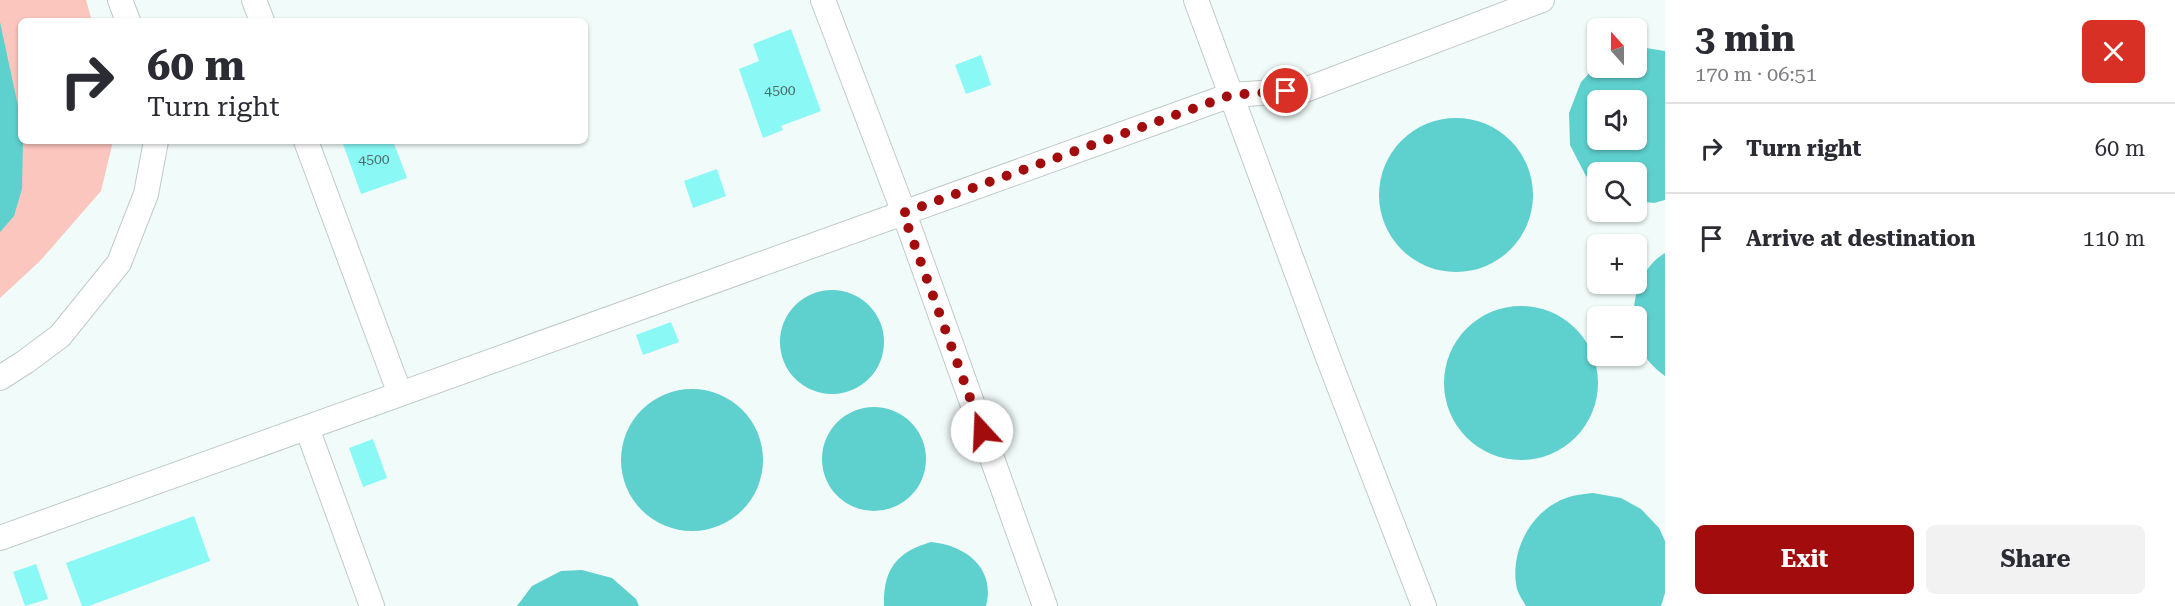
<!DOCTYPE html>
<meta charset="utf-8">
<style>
:root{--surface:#fff;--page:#f2f2f3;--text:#2b2b33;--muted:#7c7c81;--line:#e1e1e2;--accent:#a30c0c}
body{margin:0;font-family:"Roboto Serif",serif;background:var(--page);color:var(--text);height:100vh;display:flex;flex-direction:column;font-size:22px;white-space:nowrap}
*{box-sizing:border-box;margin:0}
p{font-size:20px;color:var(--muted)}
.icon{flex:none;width:33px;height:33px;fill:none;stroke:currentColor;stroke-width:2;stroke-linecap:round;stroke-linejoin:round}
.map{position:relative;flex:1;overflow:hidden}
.panel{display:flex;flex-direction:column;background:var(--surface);width:510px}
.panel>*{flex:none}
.guide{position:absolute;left:18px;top:18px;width:570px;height:126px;border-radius:9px;box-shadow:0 2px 4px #0004;background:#fff;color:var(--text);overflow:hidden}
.needle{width:39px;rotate:339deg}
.buttons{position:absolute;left:1587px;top:18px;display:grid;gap:12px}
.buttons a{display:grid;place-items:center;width:60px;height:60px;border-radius:9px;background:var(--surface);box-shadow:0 2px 4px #0004;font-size:30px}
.pin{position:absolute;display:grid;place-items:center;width:51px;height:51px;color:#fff;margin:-26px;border:3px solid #fff;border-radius:50%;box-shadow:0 2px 6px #0007}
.me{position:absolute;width:66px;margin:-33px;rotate:340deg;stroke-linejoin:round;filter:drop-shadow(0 0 4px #0008)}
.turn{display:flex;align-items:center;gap:21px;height:126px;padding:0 30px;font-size:27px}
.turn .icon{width:78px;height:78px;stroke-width:2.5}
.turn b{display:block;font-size:42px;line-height:51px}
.round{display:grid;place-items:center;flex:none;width:63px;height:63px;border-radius:9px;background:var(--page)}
.overview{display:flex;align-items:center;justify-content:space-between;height:102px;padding:0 30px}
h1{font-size:36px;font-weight:700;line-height:45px}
.cta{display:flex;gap:12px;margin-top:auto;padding:12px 30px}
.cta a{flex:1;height:69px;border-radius:9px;background:var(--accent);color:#fff;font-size:24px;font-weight:700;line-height:69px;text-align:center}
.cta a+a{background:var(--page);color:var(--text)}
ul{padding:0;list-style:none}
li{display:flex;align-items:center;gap:18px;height:90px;padding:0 30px;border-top:2px solid var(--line)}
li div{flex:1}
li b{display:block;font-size:22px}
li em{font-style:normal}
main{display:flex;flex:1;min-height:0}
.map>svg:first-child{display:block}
</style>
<main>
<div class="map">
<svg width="1665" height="606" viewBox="0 0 1665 606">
<rect width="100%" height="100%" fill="#f1fbfa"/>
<path fill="#fbc6be" d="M0,0H86L92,21H21V141H113L101,191L40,261L0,298Z"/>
<path fill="#5ed0cd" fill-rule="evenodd" d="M0,22L21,120V141H23L22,189L14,216L0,232Z
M1646,48L1665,51V200L1654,203L1637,201L1636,172H1598L1597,184L1586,176L1570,145L1569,113L1581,82L1597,65L1598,68H1636L1637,50ZM1598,100H1636V140H1598Z
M1379 195a77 77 0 1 1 154 0a77 77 0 1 1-154 0Z
M1665,253V376C1642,359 1636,344 1636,316H1634C1633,293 1644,265 1665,253Z
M780 342a52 52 0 1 1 104 0a52 52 0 1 1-104 0Z
M1444 383a77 77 0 1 1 154 0a77 77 0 1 1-154 0Z
M621 460a71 71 0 1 1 142 0a71 71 0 1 1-142 0Z
M822 459a52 52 0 1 1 104 0a52 52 0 1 1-104 0Z
M1593,493L1621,498L1641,509L1659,528L1665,541V593L1661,606H1526C1523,601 1519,595 1517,589C1509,553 1530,511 1566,498C1574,495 1584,494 1593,493Z
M931,542C965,545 996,568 986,606H884C883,570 896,552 931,542Z
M582,570L612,578L636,599L639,606H517L532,586L561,571Z"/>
<path fill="#8af9f6" d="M791,29L821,111L781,126L783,130L763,138L739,69L759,61L753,44Z
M981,55L991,85L966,94L955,65Z
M342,141H393L407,178L361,194Z
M717,169L726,196L693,208L684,181Z
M671,322L679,342L643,355L636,335Z
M373,439L387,478L363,487L349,448Z
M194,516L210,561L89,606H82L66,563Z
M36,564L48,599L25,606L13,572Z"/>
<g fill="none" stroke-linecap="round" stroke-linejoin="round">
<g stroke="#c0cac9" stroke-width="26">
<path id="minor" d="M120,0L128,21
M254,0L262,21
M823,0L904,213L1045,606
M1196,0L1327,355L1424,606
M306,141L400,394
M0,378L25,362L60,336L119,263L146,194L156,141
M307,428L372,606
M0,538L1231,95L1305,90L1542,0"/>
</g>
<use href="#minor" stroke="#fff" stroke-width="24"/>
</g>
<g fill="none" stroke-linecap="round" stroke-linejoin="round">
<path stroke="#a30c0c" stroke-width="10" stroke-dasharray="0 18" d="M982,431L903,213L1231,95L1286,91"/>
</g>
<g text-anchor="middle" stroke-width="5" stroke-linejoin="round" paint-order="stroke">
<g font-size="14" fill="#4c6b6a">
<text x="780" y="95">4500</text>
<text x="374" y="164">4500</text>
</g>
</g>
</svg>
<div class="buttons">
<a><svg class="needle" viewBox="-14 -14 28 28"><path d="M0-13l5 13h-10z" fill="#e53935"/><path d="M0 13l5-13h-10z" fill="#7c7c81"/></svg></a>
<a><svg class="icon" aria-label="sound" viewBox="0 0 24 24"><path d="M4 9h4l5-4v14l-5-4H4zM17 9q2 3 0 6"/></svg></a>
<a><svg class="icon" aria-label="search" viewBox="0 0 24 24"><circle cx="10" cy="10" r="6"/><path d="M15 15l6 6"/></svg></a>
<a>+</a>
<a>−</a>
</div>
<div class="pin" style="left:1286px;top:91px;background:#d93025"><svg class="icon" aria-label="arrive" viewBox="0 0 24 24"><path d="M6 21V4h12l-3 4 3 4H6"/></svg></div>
<svg class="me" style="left:982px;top:431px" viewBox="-20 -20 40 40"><circle r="19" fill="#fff"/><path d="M0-13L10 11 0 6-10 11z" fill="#a30c0c"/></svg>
<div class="guide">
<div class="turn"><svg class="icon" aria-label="right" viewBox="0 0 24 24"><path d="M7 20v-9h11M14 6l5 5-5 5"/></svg><div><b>60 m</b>Turn right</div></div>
</div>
</div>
<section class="panel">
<div class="overview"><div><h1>3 min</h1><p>170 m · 06:51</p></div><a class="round" style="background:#d93025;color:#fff"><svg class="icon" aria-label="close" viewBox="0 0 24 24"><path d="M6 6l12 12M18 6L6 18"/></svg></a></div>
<ul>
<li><svg class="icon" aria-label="right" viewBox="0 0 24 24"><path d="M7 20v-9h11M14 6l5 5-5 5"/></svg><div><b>Turn right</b></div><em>60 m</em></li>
<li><svg class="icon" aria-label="arrive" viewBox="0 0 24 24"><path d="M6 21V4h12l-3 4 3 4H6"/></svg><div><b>Arrive at destination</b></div><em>110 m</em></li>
</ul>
<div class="cta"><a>Exit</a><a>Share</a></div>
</section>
</main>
